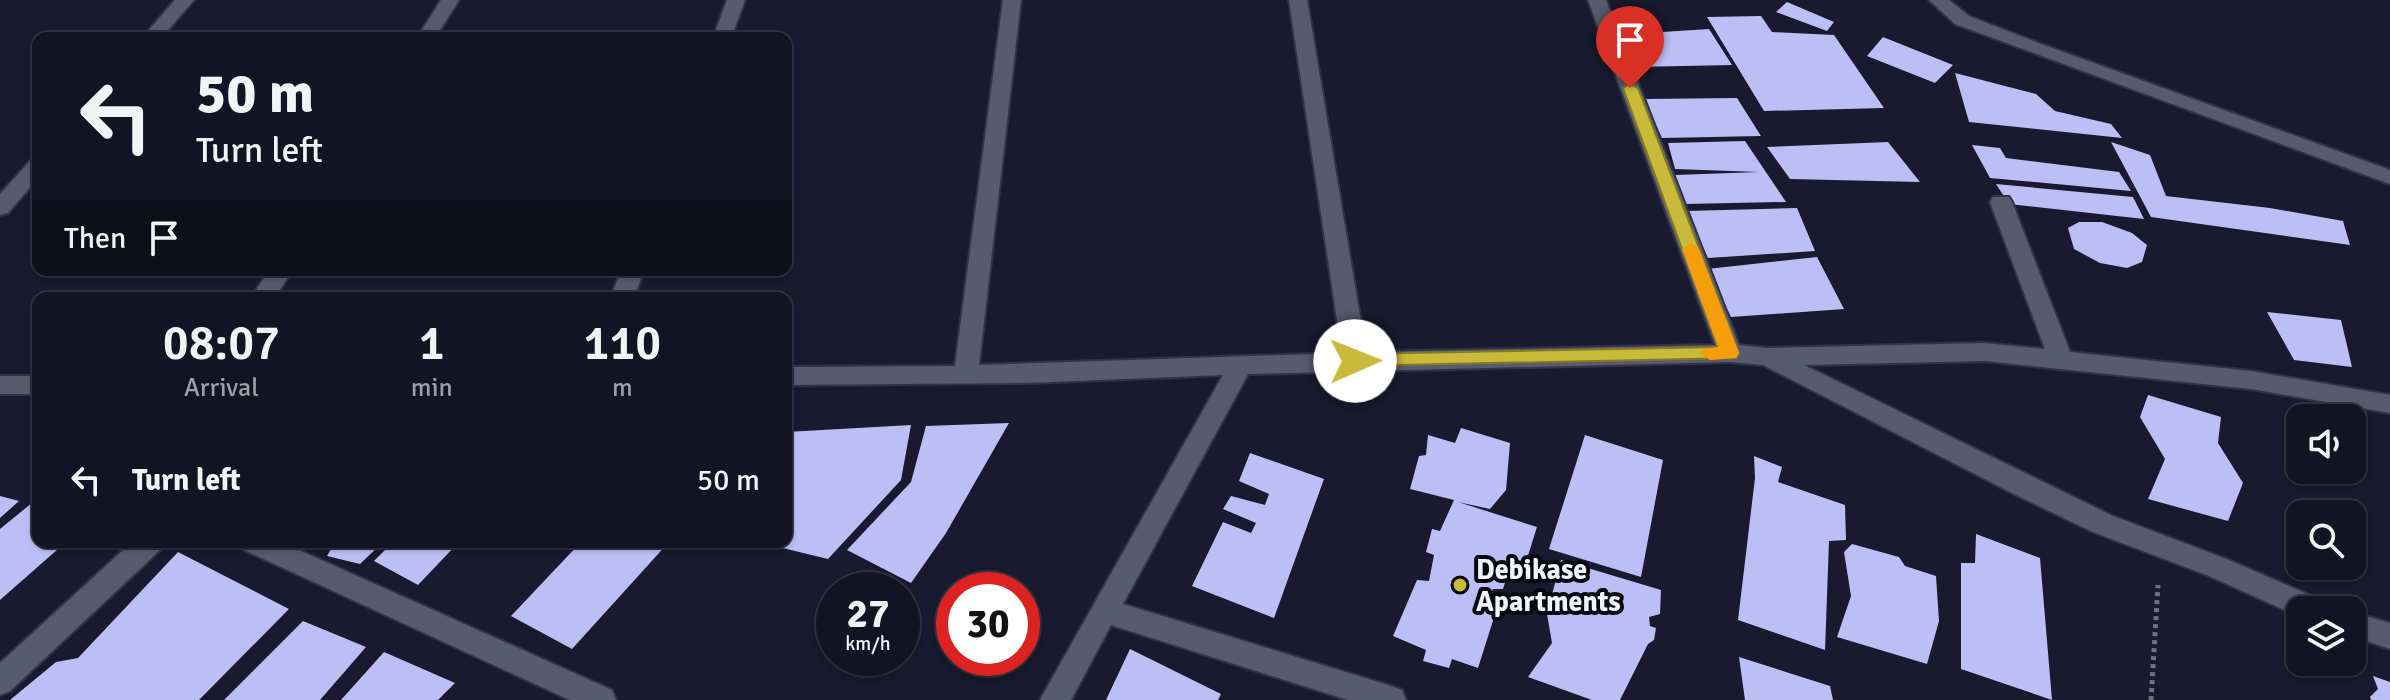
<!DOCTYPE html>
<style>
:root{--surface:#131323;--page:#202030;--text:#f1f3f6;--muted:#9d9ea6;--line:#323241}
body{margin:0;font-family:Signika,sans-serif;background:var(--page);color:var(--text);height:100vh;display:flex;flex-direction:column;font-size:30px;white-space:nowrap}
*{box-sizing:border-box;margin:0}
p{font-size:26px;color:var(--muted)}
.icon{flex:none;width:44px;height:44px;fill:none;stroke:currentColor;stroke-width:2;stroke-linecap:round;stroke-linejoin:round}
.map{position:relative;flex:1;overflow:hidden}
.details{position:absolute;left:32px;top:292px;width:760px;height:256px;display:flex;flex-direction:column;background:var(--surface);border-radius:16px;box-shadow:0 2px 6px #0004,0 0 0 2px var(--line)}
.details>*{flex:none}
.banner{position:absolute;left:32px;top:32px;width:760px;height:244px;border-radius:16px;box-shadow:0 2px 6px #0004,0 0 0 2px var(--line);background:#131323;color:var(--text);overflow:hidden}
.fabs{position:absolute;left:2286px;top:404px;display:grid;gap:16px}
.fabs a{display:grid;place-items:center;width:80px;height:80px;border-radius:16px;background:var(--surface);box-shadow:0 2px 6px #0004,0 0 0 2px var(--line);font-size:40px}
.speed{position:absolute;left:816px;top:572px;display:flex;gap:16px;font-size:40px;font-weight:700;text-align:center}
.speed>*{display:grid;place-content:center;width:104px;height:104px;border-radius:50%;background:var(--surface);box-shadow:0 2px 6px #0004,0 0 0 2px var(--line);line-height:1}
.speed small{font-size:20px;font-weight:400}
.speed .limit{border:12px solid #d22;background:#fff;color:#111}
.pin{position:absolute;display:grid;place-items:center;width:68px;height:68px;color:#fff;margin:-82px -34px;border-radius:50% 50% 50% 0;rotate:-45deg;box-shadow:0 0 8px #0007}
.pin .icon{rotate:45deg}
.me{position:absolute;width:88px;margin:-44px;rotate:89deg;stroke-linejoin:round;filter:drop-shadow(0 0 6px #0008)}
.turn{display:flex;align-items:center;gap:28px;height:168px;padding:0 32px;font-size:36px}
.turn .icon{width:104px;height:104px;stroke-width:2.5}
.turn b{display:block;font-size:56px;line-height:68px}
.then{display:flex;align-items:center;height:76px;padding:0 32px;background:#0003;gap:16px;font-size:30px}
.eta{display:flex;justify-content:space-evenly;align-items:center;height:136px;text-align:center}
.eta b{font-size:48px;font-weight:600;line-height:56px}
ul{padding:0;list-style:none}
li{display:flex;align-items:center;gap:24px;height:104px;padding:0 32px}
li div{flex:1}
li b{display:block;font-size:30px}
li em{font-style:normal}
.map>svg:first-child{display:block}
</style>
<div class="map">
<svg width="2390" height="700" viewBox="0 0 2390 700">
<rect width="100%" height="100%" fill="#19192f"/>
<path fill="#bcbff5" d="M1787,2L1834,22L1827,31L1776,12Z
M1761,16L1772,32L1834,35L1884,108L1764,111L1707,17Z
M1709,29L1732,65L1633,67L1615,35Z
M1883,37L1953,65L1935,83L1867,56Z
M1955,73L2036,94L2055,111L2111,124L2122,138L1969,122Z
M1737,98L1761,136L1662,138L1644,99Z
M1745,141L1786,202L1685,204L1675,175L1759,172L1675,169L1668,143Z
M1888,142L1920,182L1790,179L1767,147Z
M2111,142L2150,155L2166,196L2270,208L2343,221L2350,245L2151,217Z
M1972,145L2000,148L2006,158L2119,172L2131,191L1990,178Z
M1996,184L2133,197L2144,219L2009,204Z
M1797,208L1815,251L1708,258L1686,211Z
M2079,222H2102L2132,233L2147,245L2142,262L2127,268L2100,263L2074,249L2068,228Z
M1817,257L1844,309L1731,317L1707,269Z
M2267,312L2341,320L2352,367L2294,360Z
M2148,395L2221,417L2218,443L2243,483L2228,521L2148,499L2165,459L2140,417Z
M1009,423L946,533L911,583L847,550L911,482L926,426Z
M911,425L901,480L828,559L762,543L786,542V432Z
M1461,428L1510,443L1506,490L1490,509L1458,502L1537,527L1526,562L1512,560L1503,589H1493L1485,601L1497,608L1478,668L1452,659L1449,668L1423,661L1426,650L1393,636L1417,580L1429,581L1434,555L1426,552L1432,529L1440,531L1454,500L1410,489L1419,456L1426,455L1428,435L1455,443Z
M1585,435L1663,460L1641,577L1549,549Z
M1250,453L1324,479L1274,618L1192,586L1223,522L1251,533L1256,523L1223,509L1231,496L1265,505L1269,494L1239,481Z
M1754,456L1782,467L1778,482L1845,505L1846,540L1829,541L1825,650L1738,620L1755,478Z
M0,496L19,501L0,518Z
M38,498V542H66L0,600V529Z
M1976,534L2040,558L2052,700L1961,669V563H1975Z
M335,542H383L360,564L327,556Z
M393,542H459L418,585L374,561Z
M581,542H669L572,649L511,616Z
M1852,544L1899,557L1905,566L1936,576L1939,621L1927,664L1837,637L1851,596L1844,552Z
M178,552L289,609L199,700H10L56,662L78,658Z
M1561,560L1661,590L1660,614L1649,617L1650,626L1656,628L1654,640L1648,644L1620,700H1592L1528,677L1552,643L1547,614Z
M303,621L366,647L320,700H224Z
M1130,649L1221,694L1218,700H1106Z
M384,652L455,683L438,700H341Z
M1739,657L1830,686L1833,700H1745Z
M2373,676L2390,682V700H2371L2370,697L2378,689Z"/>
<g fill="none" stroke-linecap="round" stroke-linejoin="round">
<g stroke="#333348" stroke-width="4">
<path id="minor" d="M175,0H194L161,38H142Z
M441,0H459L435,38H417Z
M727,0H745L731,38H713Z
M1003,0H1021L979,365L1342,353L1289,0H1307L1366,352L1715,345L1588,0H1606L1739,345L1767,348L1985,343L2045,349L1990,202L1993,197H2009L2012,202L2070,352L2251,371L2390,395V413L2251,389L1985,361L1804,365L2113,516L2229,560L2323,601L2327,610H2300V617L2209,576L2093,532L2014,494L1763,365L1730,362L1248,374L1123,604L1391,686L1402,690L1406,700H1348L1111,625L1071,700H1040L1223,375L1026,383L786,385V367L955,366Z
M1929,0H1949L1969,16L2041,44L2390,170V184L1955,24Z
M38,158V178L8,213L0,215V194L31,160Z
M269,270H292L275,298H251Z
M622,270H644L634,298H610Z
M0,376H38V394H0Z
M132,542H164L160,550L10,691L0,695V663Z
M240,542H281L612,690L616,700H570L244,550Z
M2352,612L2390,623V649L2352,636Z"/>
</g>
<path stroke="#727283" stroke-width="5" stroke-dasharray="4 4" stroke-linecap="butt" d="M2151,700L2158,585"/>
<use href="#minor" fill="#585a6f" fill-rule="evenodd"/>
</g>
<path fill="#caba3a" stroke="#837926" stroke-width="2" d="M1630,84L1638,88L1739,353L1736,358L1349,366L1346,361L1355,354L1718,347L1623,88Z"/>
<path fill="#f59e0b" d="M1691,243L1699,249L1739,353L1736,358L1710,360L1700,353L1703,349L1718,347L1682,249Z"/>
<circle fill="#caba3a" stroke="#06060f" stroke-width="3" cx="1460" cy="585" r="8"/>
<g text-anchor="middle" stroke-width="8" stroke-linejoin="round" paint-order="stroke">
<g font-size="28" font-weight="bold" fill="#f3f3fd" stroke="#06060f" text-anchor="start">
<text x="1476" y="579">Debikase<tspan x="1476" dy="32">Apartments</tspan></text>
</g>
</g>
</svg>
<div class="fabs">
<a><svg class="icon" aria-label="sound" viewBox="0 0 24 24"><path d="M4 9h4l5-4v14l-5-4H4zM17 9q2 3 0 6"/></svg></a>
<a><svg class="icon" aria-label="search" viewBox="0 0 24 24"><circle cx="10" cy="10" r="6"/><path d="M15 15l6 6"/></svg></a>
<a><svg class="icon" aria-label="layers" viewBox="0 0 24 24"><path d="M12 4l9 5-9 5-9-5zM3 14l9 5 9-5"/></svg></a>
</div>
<div class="speed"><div>27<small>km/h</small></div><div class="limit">30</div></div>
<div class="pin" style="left:1630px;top:88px;background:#d93025"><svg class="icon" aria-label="arrive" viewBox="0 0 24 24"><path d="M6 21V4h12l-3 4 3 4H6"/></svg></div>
<svg class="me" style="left:1355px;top:361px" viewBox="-20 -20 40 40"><circle r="19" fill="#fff"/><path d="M0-13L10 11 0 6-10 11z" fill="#caba3a"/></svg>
<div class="banner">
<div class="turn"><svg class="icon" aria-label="left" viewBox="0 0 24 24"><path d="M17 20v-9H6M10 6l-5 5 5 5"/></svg><div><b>50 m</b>Turn left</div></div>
<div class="then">Then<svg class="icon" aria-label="arrive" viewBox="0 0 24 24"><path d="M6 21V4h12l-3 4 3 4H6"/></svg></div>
</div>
<section class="details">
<div class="eta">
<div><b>08:07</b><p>Arrival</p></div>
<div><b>1</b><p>min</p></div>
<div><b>110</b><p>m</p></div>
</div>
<ul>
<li><svg class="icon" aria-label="left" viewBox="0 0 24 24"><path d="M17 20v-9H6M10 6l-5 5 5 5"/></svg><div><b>Turn left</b></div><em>50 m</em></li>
</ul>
</section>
</div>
